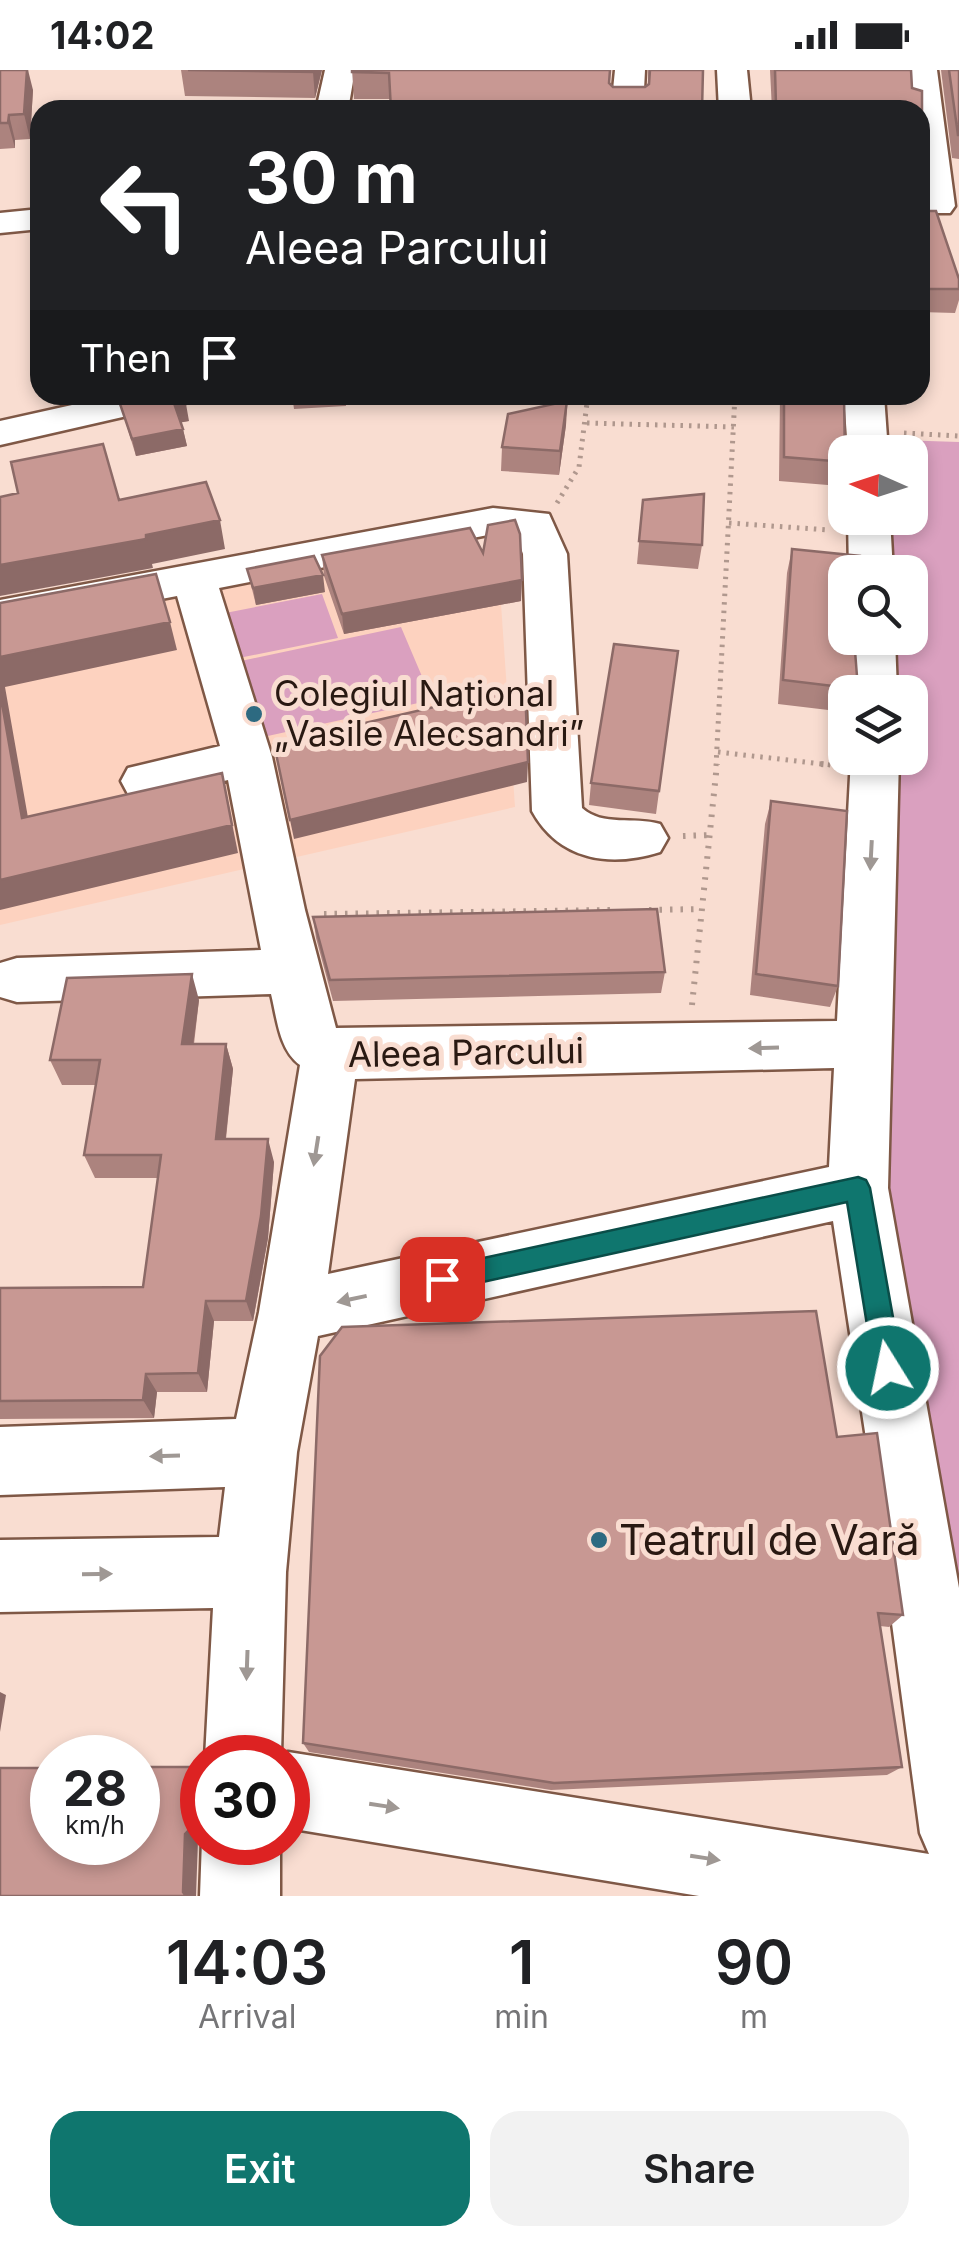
<!DOCTYPE html>
<meta charset="utf-8">
<style>
:root{--surface:#fff;--page:#f2f2f2;--text:#202124;--muted:#757577;--accent:#0f766e}
body{margin:0;font-family:Inter,sans-serif;background:var(--page);color:var(--text);height:100vh;display:flex;flex-direction:column;font-size:38px;white-space:nowrap}
*{box-sizing:border-box;margin:0}
p{font-size:32px;color:var(--muted)}
.icon{flex:none;width:55px;height:55px;fill:none;stroke:currentColor;stroke-width:2;stroke-linecap:round;stroke-linejoin:round}
.map{position:relative;height:1826px;overflow:hidden}
.side{display:flex;flex-direction:column;background:var(--surface);flex:1}
.side>*{flex:none}
.guide{position:absolute;left:30px;top:30px;width:900px;height:305px;border-radius:30px;box-shadow:0 5px 15px #0003;background:#202124;color:#fff;overflow:hidden}
.needle{width:65px;rotate:273deg}
.buttons{position:absolute;left:828px;top:365px;display:grid;gap:20px}
.buttons a{display:grid;place-items:center;width:100px;height:100px;border-radius:20px;background:var(--surface);box-shadow:0 5px 15px #0003;font-size:50px}
.speed{position:absolute;left:30px;top:1665px;display:flex;gap:20px;font-size:50px;font-weight:700;text-align:center}
.speed>*{display:grid;place-content:center;width:130px;height:130px;border-radius:50%;background:var(--surface);box-shadow:0 5px 15px #0003;line-height:1}
.speed small{font-size:25px;font-weight:400}
.speed .limit{border:15px solid #d22;background:#fff;color:#111}
.pin{position:absolute;display:grid;place-items:center;width:85px;height:85px;color:#fff;margin:-42px;border-radius:20px;box-shadow:0 5px 15px #0006}
.me{position:absolute;width:110px;margin:-55px;rotate:350deg;stroke-linejoin:round;filter:drop-shadow(0 0 8px #0008)}
.turn{display:flex;align-items:center;gap:35px;height:210px;padding:0 50px;font-size:45px}
.turn .icon{width:130px;height:130px;stroke-width:2.5}
.turn b{display:block;font-size:70px;line-height:85px}
.then{display:flex;align-items:center;height:95px;padding:0 50px;background:#0003;gap:20px;font-size:38px}
.eta{display:flex;justify-content:space-evenly;align-items:center;height:170px;text-align:center}
.eta b{font-size:60px;font-weight:600;line-height:70px}
.action{display:flex;gap:20px;margin-top:auto;padding:20px 50px}
.action a{flex:1;height:115px;border-radius:30px;background:var(--accent);color:#fff;font-size:40px;font-weight:600;line-height:115px;text-align:center}
.action a+a{background:var(--page);color:var(--text)}
.status{display:flex;justify-content:space-between;align-items:center;height:70px;padding:0 50px;background:var(--surface);direction:ltr}
.status svg{height:28px;fill:currentColor}
.map>svg:first-child{display:block}
</style>
<div class="status"><b>14:02</b><svg viewBox="0 0 49 12"><path d="M0 12V9h3v3zM5 12V6h3v6zM10 12V3h3v9zM15 12V0h3v12zM26 1h20v11H26zM47 4h2v5h-2z"/></svg></div>
<div class="map">
<svg width="959" height="1826" viewBox="0 0 959 1826">
<rect width="100%" height="100%" fill="#f9ddd1"/>
<path fill="#fdd2bf" d="M471,463L501,534L515,737L0,855V551Z"/>
<path fill="#daa0bf" d="M866,369L959,372V1763L858,1118L875,688H910V622H874L872,568H910V502H871L869,448H910V382H867Z
M322,524L338,568L229,590L215,545Z
M401,557L432,630L250,670L227,594Z"/>
<g fill="none" stroke-linecap="round" stroke-linejoin="round">
<g stroke="#7f5846" stroke-width="5">
<path id="minor" d="M325,0H355L348,40H316Z
M615,0H645L643,40H611Z
M717,0H747L751,40H719Z
M907,0H937L955,136L950,143H926L921,136L920,40H911Z
M40,139V159L0,163V143Z
M117,325H190L184,333L0,375V351Z
M844,325H884L888,382H848Z
M493,438L549,444L567,484L582,738C603,757 634,746 660,754L668,768L660,782C609,798 559,790 532,741L523,484L517,466L493,464L219,518L272,687L305,840L336,958L837,951L851,688H899L888,1118L959,1518V1826H699L288,1758V1688H205L213,1538L0,1542V1470L219,1467L225,1417L0,1425V1357L236,1349L259,1242L300,995C279,980 277,948 271,924L17,932L0,927V893L17,888L261,880L228,710L146,729L128,724L121,711L128,698L220,676L177,526L0,560V530ZM834,998L829,1097L328,1204L355,1009ZM833,1151L877,1441L920,1763L929,1784L288,1682L281,1684L286,1502L297,1382L318,1266Z
M848,448H890L893,502H849Z
M849,568H895L897,622H851Z
M202,1770L280,1772V1826H200Z"/>
</g>
<path stroke="#b0988e" stroke-width="5" stroke-dasharray="2.5 6" stroke-linecap="butt" d="M587,353L734,357
M904,363L959,366
M557,433L579,397L588,325
M729,453L829,460
M718,682L831,695
M716,696L735,325"/>
<path stroke="#b0988e" stroke-width="6" stroke-dasharray="2.5 8" stroke-linecap="butt" d="M821,694L831,695
M683,766L710,765
M649,840L701,839
M324,844L612,840
M692,935L717,694"/>
<use href="#minor" fill="#fff" fill-rule="evenodd"/>
</g>
<path fill="#ac837e" d="M0,0L33,20L30,69L15,70V78L0,79Z
M181,0H322L315,28L185,26Z
M352,0L610,14L613,17H645L648,15V0H703L702,40H391L390,29H354Z
M770,0H911L912,18L922,21V63L920,73V40H772Z
M941,0H959V89L952,88Z
M920,141L959,209V230L955,243L920,242Z
M292,325H345L346,336L294,339Z
M780,325H844L845,396L840,416L779,411Z
M567,331L566,355L559,405L501,401L502,377Z
M120,334L189,351L181,352L187,376L136,386Z
M643,430L702,475L698,499L637,494Z
M792,479L845,502L858,619L857,622H845V642L778,634L787,503Z
M483,483L521,531L344,564L324,506L322,485Z
M247,499L325,522L256,535Z
M678,581L656,744L589,735L591,713Z
M771,731L838,916L830,937L750,925L765,754Z
M313,847L665,902L661,923L333,931L316,868Z
M199,930L194,974H226L233,999L226,1069L274,1092L268,1168L253,1251H214L207,1322H157L154,1348L0,1349V1218L143,1217L158,1108H95L84,1085L96,1015H62L50,990Z
M837,1367L903,1545L889,1557L880,1556L902,1697L887,1705L551,1720L309,1682L303,1673Z
M202,1697V1766L198,1770L0,1826Z"/>
<path fill="#8c6a67" d="M27,0H28L33,20L30,69L24,44Z
M313,0H322L315,28L313,2Z
M9,45L15,70V78L8,53Z
M567,331L566,355L559,405L560,381Z
M186,334L189,351L178,353L175,336Z
M183,359L187,376L136,386L132,369Z
M220,450L225,479L152,494L153,498L0,526V495Z
M323,505L325,522L256,535L253,518Z
M522,510L521,531L344,564L342,544Z
M170,552L177,580L5,617L33,776L22,748L0,622V587Z
M528,692L527,712L294,769L290,750Z
M222,703L238,783L0,840V810Z
M192,904L199,930L190,999L182,974Z
M226,974L233,999L223,1093L216,1069Z
M268,1069L274,1092L268,1168L253,1251L246,1231Z
M206,1231L214,1251L207,1322L198,1303Z
M146,1304L157,1322L154,1348L143,1330Z
M0,1622L6,1625L0,1662Z
M189,1760L202,1766L198,1770L196,1826H186L183,1822L185,1764Z"/>
<path fill="#c89893" stroke="#8c6a67" stroke-width="2.5" d="M0,0H27L24,44L9,45L8,53H0Z
M188,0H313V2Z
M352,0H610L609,13L613,17H645L649,14L650,0H703L702,40H389H391L389,3L352,2Z
M775,0H911L912,18L922,21V63H920V40H786V35H776Z
M949,0H959V65H958Z
M920,141H936L959,209V219H920Z
M158,325H183L186,334L175,336L183,359L132,369L120,334Z
M784,325H844L845,392L784,387Z
M567,331L560,381L502,377L508,344Z
M103,374L119,430L206,412L220,450L146,465V469L0,495V427L18,423L11,392Z
M704,424L702,475L639,471L643,430Z
M515,450L520,464L522,510L342,544L322,485L470,458L483,483L488,455Z
M792,479L860,486V502H845V568H854L858,619L783,610Z
M314,486L323,505L253,518L247,499Z
M156,504L170,552L0,587V533Z
M614,574L678,581L659,721L591,713Z
M525,616L528,692L290,750L274,674Z
M0,622L22,748L222,703L232,755L0,810Z
M771,731L847,741L838,916L756,904Z
M657,839L665,902L330,910L313,847Z
M192,904L182,974H226L216,1069H268L261,1146L246,1231H206L198,1303L146,1304L143,1330L0,1331V1218L143,1217L161,1085H84L100,990H50L67,908Z
M816,1241L837,1367L877,1363L903,1545L878,1543L902,1697L554,1713L303,1673L320,1286L342,1257Z
M138,1697H202V1760H189L185,1764L183,1822L186,1826H0V1698H52V1772H138Z"/>
<defs><path id="oneway-solid" d="M-6-.8H1V-3.2L6.5 0L1 3.2V.8H-6Z" transform="scale(2.5)"/></defs>
<g fill="#9f9894">
<use href="#oneway-solid" transform="translate(871 785) rotate(93)"/>
<use href="#oneway-solid" transform="translate(764 978) rotate(178)"/>
<use href="#oneway-solid" transform="translate(316 1081) rotate(99)"/>
<use href="#oneway-solid" transform="translate(352 1229) rotate(168)"/>
<use href="#oneway-solid" transform="translate(165 1386) rotate(178)"/>
<use href="#oneway-solid" transform="translate(97 1504) rotate(-1)"/>
<use href="#oneway-solid" transform="translate(247 1595) rotate(92)"/>
<use href="#oneway-solid" transform="translate(384 1736) rotate(9)"/>
<use href="#oneway-solid" transform="translate(705 1788) rotate(9)"/>
</g>
<path fill="#0f766e" stroke="#0a4d48" stroke-width="2.5" d="M858,1107L866,1110L870,1118L902,1298L898,1307L888,1311L878,1307L874,1298L847,1132L442,1221L433,1218L429,1209L433,1201L442,1197Z"/>
<g fill="#2d6a81" stroke="#f9ddd1" stroke-width="4">
<circle cx="254" cy="644" r="10"/>
<circle cx="599" cy="1470" r="10"/>
</g>
<g text-anchor="middle" stroke-width="10" stroke-linejoin="round" paint-order="stroke">
<g font-size="35" fill="#291912" stroke="#f9ddd1" text-anchor="start">
<text x="274" y="636">Colegiul Național<tspan x="274" dy="40">„Vasile Alecsandri”</tspan></text>
</g>
<g font-size="35" fill="#291912" stroke="#f9ddd1">
<text transform="translate(466 983) rotate(-1)" y="12">Aleea Parcului</text>
</g>
<g font-size="42" fill="#291912" stroke="#f9ddd1" text-anchor="start">
<text x="619" y="1485">Teatrul de Vară</text>
</g>
</g>
</svg>
<div class="buttons">
<a><svg class="needle" viewBox="-14 -14 28 28"><path d="M0-13l5 13h-10z" fill="#e53935"/><path d="M0 13l5-13h-10z" fill="#757577"/></svg></a>
<a><svg class="icon" aria-label="search" viewBox="0 0 24 24"><circle cx="10" cy="10" r="6"/><path d="M15 15l6 6"/></svg></a>
<a><svg class="icon" aria-label="layers" viewBox="0 0 24 24"><path d="M12 4l9 5-9 5-9-5zM3 14l9 5 9-5"/></svg></a>
</div>
<div class="speed"><div>28<small>km/h</small></div><div class="limit">30</div></div>
<div class="pin" style="left:442px;top:1209px;background:#d93025"><svg class="icon" aria-label="arrive" viewBox="0 0 24 24"><path d="M6 21V4h12l-3 4 3 4H6"/></svg></div>
<svg class="me" style="left:888px;top:1298px" viewBox="-20 -20 40 40"><circle r="17" fill="#0f766e" stroke="#fff" stroke-width="3"/><path d="M0-11L8 9 0 5-8 9z" fill="#fff"/></svg>
<div class="guide">
<div class="turn"><svg class="icon" aria-label="left" viewBox="0 0 24 24"><path d="M17 20v-9H6M10 6l-5 5 5 5"/></svg><div><b>30 m</b>Aleea Parcului</div></div>
<div class="then">Then<svg class="icon" aria-label="arrive" viewBox="0 0 24 24"><path d="M6 21V4h12l-3 4 3 4H6"/></svg></div>
</div>
</div>
<section class="side">
<div class="eta">
<div><b>14:03</b><p>Arrival</p></div>
<div><b>1</b><p>min</p></div>
<div><b>90</b><p>m</p></div>
</div>
<div class="action"><a>Exit</a><a>Share</a></div>
</section>
